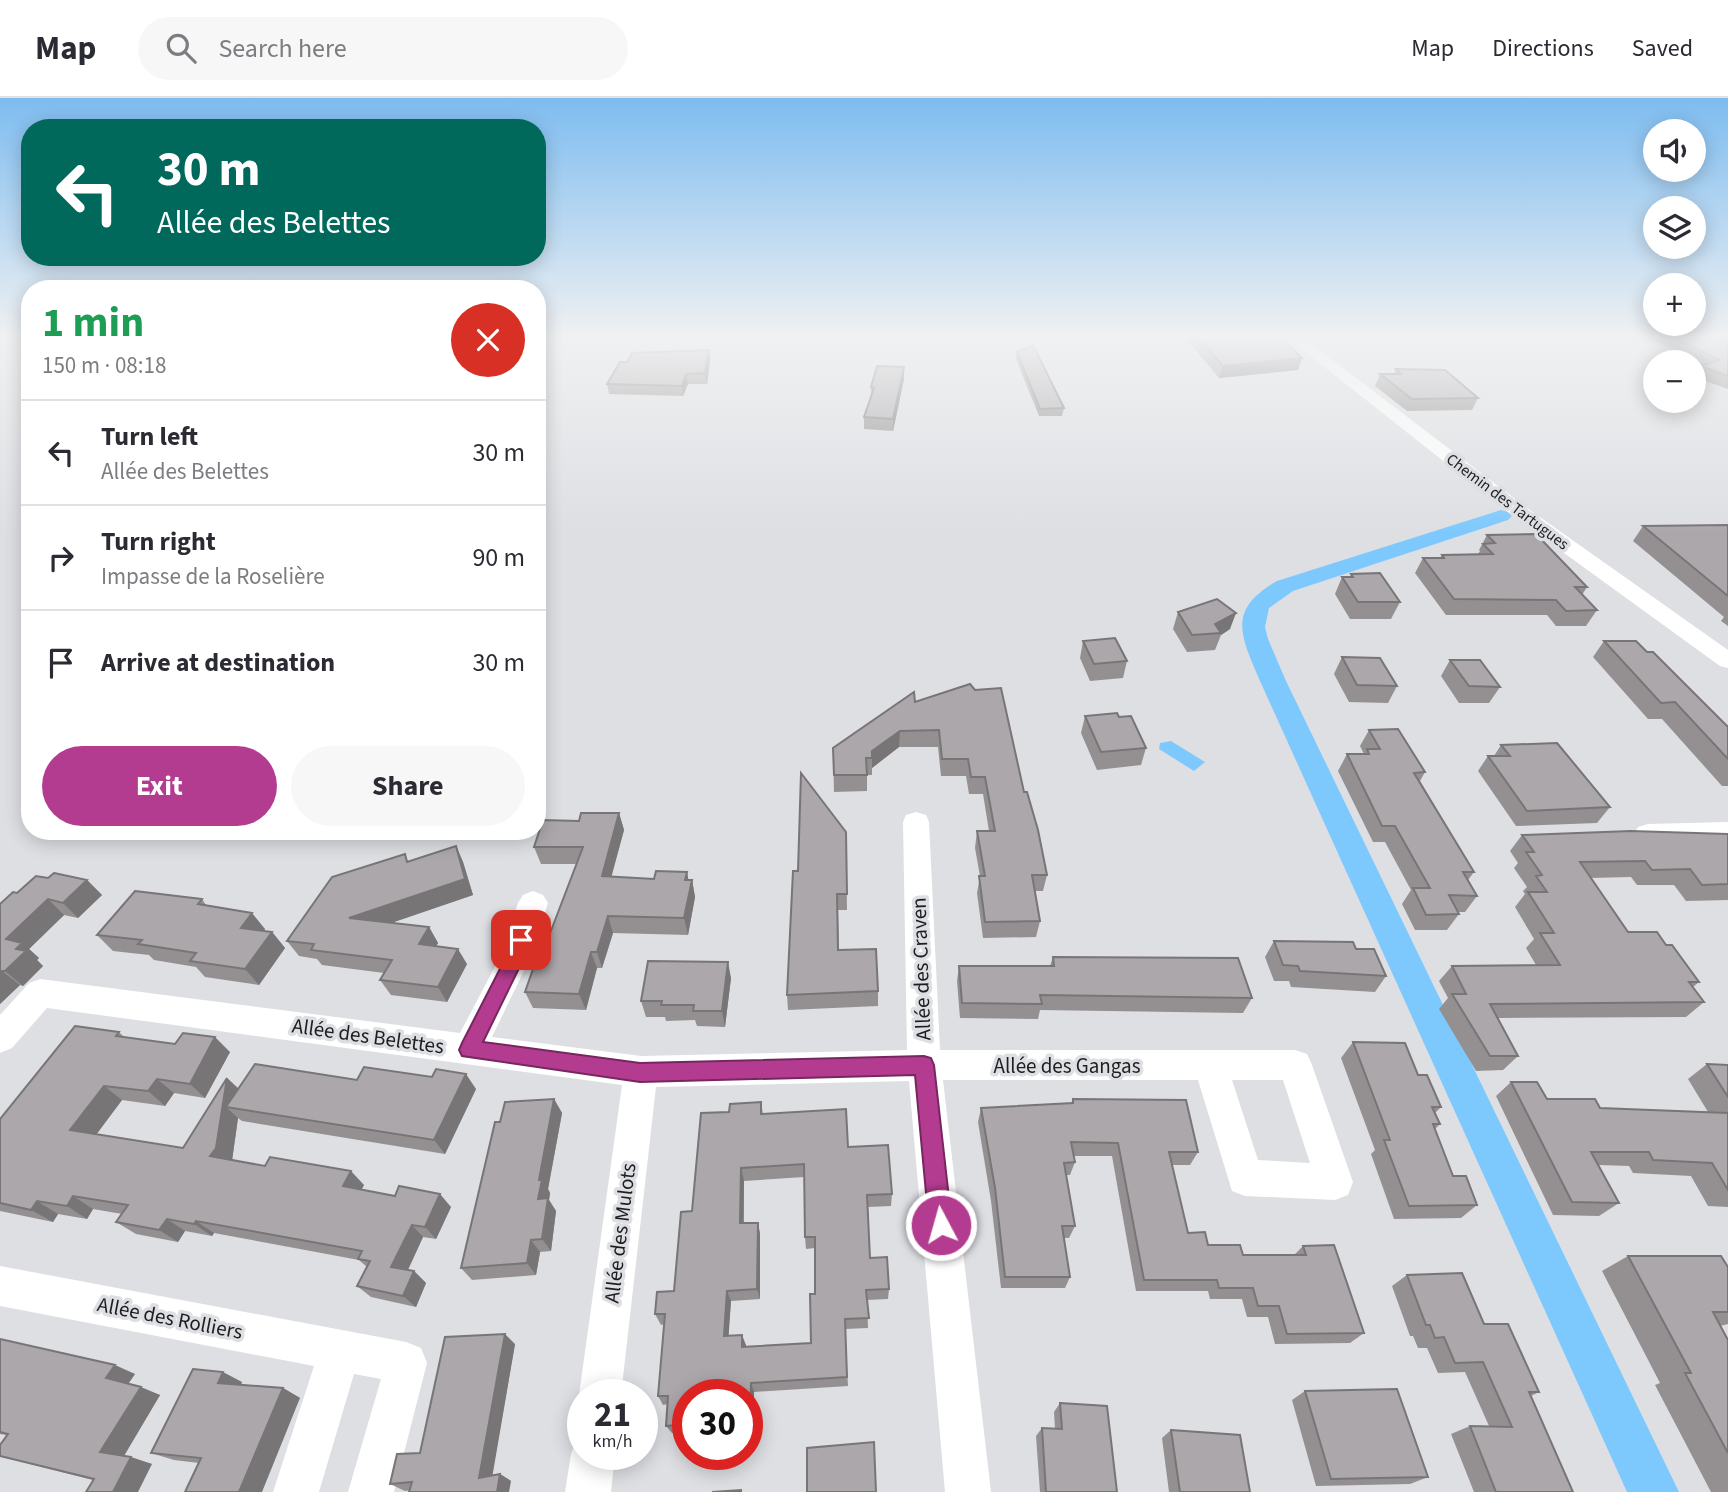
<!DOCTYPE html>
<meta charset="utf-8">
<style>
:root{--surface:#fff;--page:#f7f7f7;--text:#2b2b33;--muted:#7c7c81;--line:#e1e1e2;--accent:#b43c90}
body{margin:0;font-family:"Source Sans 3",sans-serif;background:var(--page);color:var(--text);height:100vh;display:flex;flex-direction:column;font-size:26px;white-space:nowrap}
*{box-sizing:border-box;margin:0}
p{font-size:23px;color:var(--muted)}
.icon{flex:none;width:38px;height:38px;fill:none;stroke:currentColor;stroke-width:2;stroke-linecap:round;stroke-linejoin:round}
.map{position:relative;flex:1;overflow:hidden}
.drawer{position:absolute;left:21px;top:182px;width:525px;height:560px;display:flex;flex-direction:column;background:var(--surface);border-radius:28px;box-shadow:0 4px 18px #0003}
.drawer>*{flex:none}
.banner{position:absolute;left:21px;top:21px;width:525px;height:147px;border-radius:28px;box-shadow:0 4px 18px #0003;background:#00695c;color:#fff;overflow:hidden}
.controls{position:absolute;left:1643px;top:21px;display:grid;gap:14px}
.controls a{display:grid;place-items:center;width:63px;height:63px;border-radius:50%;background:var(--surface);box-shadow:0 4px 18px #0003;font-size:35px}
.speed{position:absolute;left:567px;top:1281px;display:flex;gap:14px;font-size:35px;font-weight:700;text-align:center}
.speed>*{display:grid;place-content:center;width:91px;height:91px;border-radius:50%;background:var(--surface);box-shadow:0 4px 18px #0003;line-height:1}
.speed small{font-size:18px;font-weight:400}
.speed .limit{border:10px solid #d22;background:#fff;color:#111}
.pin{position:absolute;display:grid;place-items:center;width:60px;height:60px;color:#fff;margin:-30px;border-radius:14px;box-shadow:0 4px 10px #0006}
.me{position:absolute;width:77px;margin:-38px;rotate:354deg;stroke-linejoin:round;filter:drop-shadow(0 0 5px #0008)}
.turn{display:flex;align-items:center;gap:24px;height:147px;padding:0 21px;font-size:32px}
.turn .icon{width:91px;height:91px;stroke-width:2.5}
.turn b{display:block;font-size:49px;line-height:60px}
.round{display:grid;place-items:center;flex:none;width:74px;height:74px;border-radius:37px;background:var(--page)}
.head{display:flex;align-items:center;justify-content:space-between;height:119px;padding:0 21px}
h1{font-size:42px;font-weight:700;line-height:52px;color:#1e9e55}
.cta{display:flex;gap:14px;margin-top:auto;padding:14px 21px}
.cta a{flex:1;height:80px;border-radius:42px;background:var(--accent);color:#fff;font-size:28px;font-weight:700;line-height:80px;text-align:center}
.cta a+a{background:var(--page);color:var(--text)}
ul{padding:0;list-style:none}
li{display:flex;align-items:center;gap:21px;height:105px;padding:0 21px;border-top:2px solid var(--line)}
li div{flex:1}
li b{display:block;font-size:26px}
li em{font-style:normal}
header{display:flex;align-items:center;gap:42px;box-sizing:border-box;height:98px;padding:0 35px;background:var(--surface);border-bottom:2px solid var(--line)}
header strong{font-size:33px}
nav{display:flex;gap:38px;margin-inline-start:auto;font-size:24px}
.search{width:490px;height:63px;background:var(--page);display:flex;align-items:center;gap:18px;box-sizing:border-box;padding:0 24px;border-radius:38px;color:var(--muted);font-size:26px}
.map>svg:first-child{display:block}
</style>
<header>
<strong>Map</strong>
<div class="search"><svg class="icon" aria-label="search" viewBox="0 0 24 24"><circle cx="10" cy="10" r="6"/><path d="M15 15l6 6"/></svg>Search here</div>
<nav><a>Map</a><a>Directions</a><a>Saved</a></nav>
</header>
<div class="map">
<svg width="1728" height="1394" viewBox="0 0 1728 1394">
<rect width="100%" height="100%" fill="#dddfe3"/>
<path fill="#7dc9fd" d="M1171,643L1205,664L1194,673L1159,651L1160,645Z"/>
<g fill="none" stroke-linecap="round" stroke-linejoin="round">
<path fill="#7dc9fd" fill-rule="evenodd" d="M1501,412L1508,414L1512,418L1508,422L1293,493L1269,510L1265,529L1268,541L1286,583L1679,1394H1627L1260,583C1241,538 1226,512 1277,483Z"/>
<path fill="#fff" fill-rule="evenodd" d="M1285,238H1301L1527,410L1728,552V570L1720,568L1513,418Z
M916,714L926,717L929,724L940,952H1295L1307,956L1312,967L1353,1084L1348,1097L1335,1102L1245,1098L1232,1093L1198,982H943L991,1394H945L909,983L656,989L621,1297H583V1307L579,1297L622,987L47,910L12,950L0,955V917L29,885L40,881L460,935L500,859L518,805L523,797L533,793L543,797L548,805L530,860L492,939L641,958L907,952L903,724L906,717ZM1232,982H1283L1310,1065L1258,1062Z
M1728,724V744L1648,746L1638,743L1634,736L1638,729L1648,726Z
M0,1168L406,1244L421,1250L427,1265L394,1394H348L381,1281L354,1276L319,1394H273L314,1268L0,1208Z
M583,1338V1356H615L611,1394H565L571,1356L577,1340Z"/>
</g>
<path fill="#949092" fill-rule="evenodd" d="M1184,238H1279L1302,260L1298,272L1219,280Z
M1647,238H1728V291L1694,279L1700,268H1702Z
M709,252L710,262L707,286H688L683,298L609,296L607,286L627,264Z
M1017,254L1064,310L1062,318H1039L1016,261Z
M904,269V281L893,333L864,331V319L871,297V289Z
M1396,271L1478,300L1472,312L1407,313L1375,288L1380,276H1394Z
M1728,427V528L1721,523L1724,519L1633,443L1643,428Z
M1487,437L1587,489L1582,497L1597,512L1586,528H1556L1547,517H1446L1415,475L1423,460H1440L1442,457L1478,456L1480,453L1479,452Z
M1351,476L1400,504L1391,521H1350L1335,496L1342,479H1350Z
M1178,514L1230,531L1221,537L1215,552L1187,554L1173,531Z
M1083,543L1127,563L1123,580L1090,583L1080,560Z
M1604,543L1728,628V688H1722L1662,621H1648L1593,559Z
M1342,559L1397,588L1388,605L1349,604L1334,576Z
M1450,562L1500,589L1489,605H1459L1441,578Z
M915,604L1024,694L1047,777L1043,793H1035L1040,823L1036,839L983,840L977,795L980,778L975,750L977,733H989L983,696H969L966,678H941L938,649H899L872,670V677H867V693L834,694L833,650Z
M1085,618L1119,619L1146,650L1141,667L1097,672L1081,635Z
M1369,632L1425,674L1420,683L1474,774L1468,782L1477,798L1465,814H1458L1459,816L1447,832H1415L1402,806L1411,792L1385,744H1373L1338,673L1347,656H1364L1360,648Z
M1501,647L1610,709L1597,725L1516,728L1478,673L1488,658H1494Z
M619,715L624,732L611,779L654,781L687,774L688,782H692L695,799L688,837L613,835L602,870H597L586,912L533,910L525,894L544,851L576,766H541L534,749L579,723Z
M846,734L847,812H838L839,852L878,893V908L788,912L787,897L798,773Z
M1728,736V802L1686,803L1674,787H1637L1631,779L1590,780L1628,834L1666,847L1699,884L1693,889L1704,904L1686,919L1498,920L1518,958L1503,972L1476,973L1439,911L1448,900L1439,883L1452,868L1536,867L1526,850L1534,841L1515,809L1525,796L1523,793L1527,789L1514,770L1518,765L1510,753L1522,737Z
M456,748L463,764L473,797L391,825L429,829L438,845L436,848L467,866L447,904L391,897L380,882L384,875L322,867L317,861L299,858L287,843L409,763Z
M48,780L87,782L102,797L78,820L64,817L29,851L39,860L37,862L43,868L23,888L20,887L0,906V806L17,795Z
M202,801L206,807L265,831L264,833L272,834L285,850L259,887L205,879L196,869L154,862L149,857L113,853L97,837Z
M1274,843L1356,851L1386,878L1375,894L1291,889L1289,883H1274L1265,859Z
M1053,859L1252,900L1243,915L1040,912L1038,921L960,920L957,883L959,868H1050Z
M731,880L725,929L697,928L695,922L666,923L665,919H646L641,903Z
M119,934L124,939L230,954L205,1000L174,995L165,1008L122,1002L96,1037L183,1050L227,980L239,991L357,982L476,991L445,1056L242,1023L238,1020L232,1062L364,1087L361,1092L451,1109L436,1141L423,1139L408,1172L414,1173L426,1185L416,1209L371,1199L357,1188L367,1169L359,1162L214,1135L212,1138L185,1133L178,1144L136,1136L116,1124L122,1116L93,1111L87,1121L58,1116L53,1124L0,1113V1021Z
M1353,944L1418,977L1441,1009L1435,1015L1440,1026L1435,1031L1453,1078L1477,1107L1461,1120L1394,1121L1371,1056L1375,1052L1341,960Z
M1707,966L1728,967V1109L1708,1108L1691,1078L1633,1075L1629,1068L1599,1067L1619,1105L1599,1118L1553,1117L1496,998L1511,984L1547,1001L1600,1010L1708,1014L1688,981Z
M554,1001L562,1015L548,1091L550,1095L549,1102L556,1113L551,1153L540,1154L536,1177L472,1182L461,1170L500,1024Z
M1073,1001L1198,1054L1190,1067H1172L1188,1135L1208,1147L1243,1157H1294L1303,1148L1364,1235L1350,1245L1275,1246L1268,1219H1247L1242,1201H1210L1208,1193H1136L1112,1058H1074L1075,1064L1070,1077H1066L1075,1128L1069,1140H1064L1070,1179L1065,1190H1001L991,1103L978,1024L981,1010L1071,1005Z
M761,1004L763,1016L848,1049L892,1096L891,1108L868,1109L870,1160L889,1191L888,1201L867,1202L868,1230L845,1231L848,1288L754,1294L753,1329H747V1297H688V1334L672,1335L666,1328L668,1306L663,1307L658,1298L664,1226L661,1227L655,1216L674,1193L692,1113ZM804,1079L805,1139L806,1151L815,1150V1196L811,1245L746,1249V1247L728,1237L731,1203L760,1201V1136L758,1125H744V1083Z
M1628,1158L1728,1169V1226L1720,1228L1728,1242V1394H1711L1655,1287L1660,1285L1602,1173Z
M1407,1177L1484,1226L1539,1294L1531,1298L1573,1394H1474L1451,1336L1470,1328H1489L1465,1274L1438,1275L1427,1250H1418L1413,1238H1410L1392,1188Z
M0,1241L135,1276L128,1286L160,1297L124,1358L152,1366L93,1382L0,1358L6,1337L0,1336Z
M515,1246L492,1377L500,1376L511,1383L405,1393L390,1386L420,1355Z
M242,1284L241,1287L283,1290L300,1300L199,1365L174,1362L151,1355Z
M1305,1293L1428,1379L1410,1386L1316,1388L1292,1302Z
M1060,1305L1117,1394H1040L1036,1338L1042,1330L1055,1331L1054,1314Z
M1171,1332L1250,1394H1169L1162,1340Z"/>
<path fill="#787577" d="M709,252L710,262L707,286L705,275Z
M1302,260L1298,272L1219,280L1223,268Z
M904,269V281L893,333V321Z
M686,276L688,286L683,298L682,288Z
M1236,515L1230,531L1221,537V535L1215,526Z
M900,633L899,649L872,670V653Z
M619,715L624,732L607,795L602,778Z
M456,748L463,764L473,797L359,836L349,820Z
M687,774L690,791L692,782L695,799L688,837L684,820L685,782Z
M87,782L102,797L78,820L63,805Z
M48,801L64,817L29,851L39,860L37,862L43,868L23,888L5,873L6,841Z
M252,815L265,831L254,846L241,830Z
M608,818L613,835L602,870L597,854Z
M429,829L438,845L428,862L419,846Z
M272,834L285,850L259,887L245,871Z
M458,851L467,866L447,904L438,889Z
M591,854L597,870L586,912L579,896Z
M728,864L731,880L725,929L722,913Z
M2,873L20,887L0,906V874Z
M215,939L230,954L205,1000L190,986Z
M466,976L476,991L445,1056L434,1042Z
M227,980L242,994L226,1009L238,1020L232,1063L210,1058Z
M157,981L174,995L165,1008L148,993Z
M104,988L122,1002L89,1046L70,1032Z
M554,1001L562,1015L548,1091L550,1095L549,1102L556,1113L551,1153L542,1141L538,1101L539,1082Z
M741,1070L744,1083L743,1137L740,1125Z
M351,1073L364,1087L356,1101L343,1088Z
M440,1096L451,1109L436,1141L425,1129Z
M73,1098L93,1111L87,1121L67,1108Z
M37,1103L58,1116L53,1124L31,1112Z
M167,1121L185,1133L178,1144L159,1132Z
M196,1123L214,1135L212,1138L194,1126Z
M758,1125L760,1136V1201L757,1191Z
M412,1127L423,1139L404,1180L391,1169Z
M531,1142L540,1154L536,1177L527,1165Z
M414,1173L426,1185L416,1209L403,1198Z
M727,1193L731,1203L728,1247L724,1238Z
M505,1236L515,1246L491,1386L479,1380Z
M742,1237L746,1247L745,1259L742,1249Z
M115,1267L135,1276L126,1289L106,1280Z
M223,1274L242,1284L237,1294L218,1285Z
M751,1285L754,1294L753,1329L750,1321Z
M141,1289L160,1297L122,1361L100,1354Z
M283,1290L300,1300L262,1394H239Z
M131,1359L152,1366L138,1394H113Z
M500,1376L511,1383L509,1394H497Z"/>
<path fill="#aca7aa" stroke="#787577" stroke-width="2" fill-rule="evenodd" d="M1197,238H1279L1302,260L1223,268Z
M1672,238H1718L1728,243V278L1700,268L1719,262Z
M1033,247L1064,310L1040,311L1017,254Z
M709,252L705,275L686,276L682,288L607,286L620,264H627L632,255Z
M877,268L904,269L893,321L864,319L874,290L871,289Z
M1396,271L1445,272L1478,300L1412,301L1380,276H1401Z
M1728,427V498L1643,428Z
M1536,436L1587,489H1575L1597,512L1566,513L1556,502L1454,501L1423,460H1444L1442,457L1493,456L1483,446L1495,445L1487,437Z
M1380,475L1400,504H1358L1342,479H1353L1351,476Z
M1217,501L1236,515L1215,526L1221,535L1192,537L1178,514Z
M1115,540L1127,563L1094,566L1083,543Z
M1604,543H1636L1647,554H1653L1727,628H1728V661L1675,604L1661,605Z
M1342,559L1380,560L1397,588L1357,587Z
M1450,562H1480L1500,589L1469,588Z
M970,586L975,592L1001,590L1024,694H1027L1038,732L1047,777H1032L1040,823L985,824L979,778H985L977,733H995L985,679H971L968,661H942L939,632L900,633L872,653V660H866L867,677H834L833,650L914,594L915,604Z
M1117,615L1119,619L1131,618L1146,650L1101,654L1085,618Z
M1398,631L1425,674L1414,675L1474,774H1463L1477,798L1449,797L1459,816L1426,817L1413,790H1430L1395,728H1382L1347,656H1369L1367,651H1380L1369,632Z
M1557,645L1610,709L1527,713L1488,658H1510L1501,647Z
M801,675L846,734L847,796H837L838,852L876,851L878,893L787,897L793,773H798Z
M581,715H619L602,778L654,781L656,773L687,774L685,782H692L684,820L608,818L597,854H591L579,896L525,894L540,851H544L583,749H534L543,722L579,723Z
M1631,733L1728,736V786L1702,787L1690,771L1652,772L1645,763L1580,764L1628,834H1657L1666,847H1672L1699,884H1689L1704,904L1490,906L1518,958H1490L1452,896H1466L1452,868L1560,867L1540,835H1554L1528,794H1547L1536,778L1542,777L1526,754H1534L1522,737Z
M456,748L465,781L349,820L429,829L419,846L458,851L438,889L380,882L392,862L311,852L314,846L287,843L332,779L405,756L407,764Z
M54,775L87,782L63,805L48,801L6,841L22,845L16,851L26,853L5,873H2L0,874V806L13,794L17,795L36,778L48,780Z
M135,793L202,801L198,806L252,815L241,830L272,834L245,871L190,863L196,855L138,846L142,842L97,837Z
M1274,843L1353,844L1356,851H1374L1386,878L1300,873L1298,868L1283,867Z
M1053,859L1238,860L1252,900L1040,897L1042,906L962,905L959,868H1054Z
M648,863L728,864L722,913H693L694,907H661L662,903H641Z
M75,928L119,934L116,938L175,946L183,935L215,939L190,986L157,981L148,993L104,988L70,1032L183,1050L227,980L216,1050L210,1058L265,1068L270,1059L351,1073L343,1088L395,1098L399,1088L440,1096L425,1129L412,1127L391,1169L414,1173L403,1198L357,1188L370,1163L358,1161L362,1153L196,1123L194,1126L167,1121L159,1132L116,1124L128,1107L73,1098L67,1108L37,1103L31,1112L0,1105V1021Z
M1353,944L1405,945L1418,977H1427L1441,1009H1432L1440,1026H1433L1453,1078H1466L1477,1107L1409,1108L1384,1042H1390Z
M255,966L357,982L364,969L432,979L436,971L466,976L434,1042L226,1009Z
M1707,966L1728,967V999Z
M1511,984H1537L1547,1001H1595L1600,1010L1728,1015V1092L1712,1065L1653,1062L1649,1054H1591L1619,1105L1572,1104Z
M554,1001L539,1082H542L538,1101L548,1100L542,1141L531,1142L527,1165L461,1170L495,1024H500L505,1004Z
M1073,1001L1186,1002L1198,1054H1169L1188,1135L1205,1134L1208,1147H1240L1243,1157H1306L1303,1148L1334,1147L1364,1235L1287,1236L1279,1208H1258L1253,1190H1219L1217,1182H1144L1118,1045L1071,1044L1075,1064L1064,1065L1075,1128H1062L1070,1179H1005L995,1090L981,1010L1073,1005Z
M761,1004V1016L846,1011L848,1049L888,1047L892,1096L867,1097L870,1160L887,1159L889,1191L866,1192L869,1220L845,1221L847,1279L751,1285L750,1321H747V1297H688V1326L666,1328L668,1298H658L665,1216H655L657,1194L674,1193L681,1114L692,1113L701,1015L729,1014L730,1006ZM804,1066L805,1139H815V1196H810L811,1245L742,1249V1237L724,1238L727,1193L757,1191L758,1125H740L741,1070Z
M1628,1158H1721L1728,1169V1214H1713L1728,1242V1355L1685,1275H1691Z
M1462,1175L1484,1226H1508L1539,1294H1529L1573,1394H1496L1470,1328L1512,1329L1483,1264L1455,1265L1444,1239L1435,1240L1430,1227H1426L1407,1177Z
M505,1236L479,1380L500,1376L497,1394H409L412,1384L390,1386L397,1356L420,1355L445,1239Z
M0,1241L115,1267L106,1280L141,1289L100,1354L131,1359L113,1394H86L94,1381L0,1358V1347L8,1336L0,1334Z
M193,1271L223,1274L218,1285L283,1290L239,1394H185L201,1360L151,1355Z
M1397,1291L1428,1379L1331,1381L1305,1293Z
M1060,1305L1107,1308L1117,1394H1046L1042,1330L1062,1331Z
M1171,1332L1240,1337L1250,1394H1180Z
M874,1344L876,1394H807V1350Z
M741,1392V1394H712Z"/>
<linearGradient id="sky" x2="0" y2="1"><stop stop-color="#7dbcf0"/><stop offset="0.55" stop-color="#f0f1f2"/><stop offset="1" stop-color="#f0f1f2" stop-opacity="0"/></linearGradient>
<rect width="1728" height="434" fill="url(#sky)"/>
<path fill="#b43c90" stroke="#75275e" stroke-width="2" d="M521,834L527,836L530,842L524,860L483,944L640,965L924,958L931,960L934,967L952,1127L949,1135L941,1139L932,1135L929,1127L915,977L640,984L462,958L459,952L462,945L506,859L515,836Z"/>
<g text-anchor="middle" stroke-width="7" stroke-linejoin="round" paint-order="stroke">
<g font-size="16" fill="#1e1e20" stroke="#dddfe3">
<text transform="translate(1508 403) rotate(37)" y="6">Chemin des Tartugues</text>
</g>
<g font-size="21" fill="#1e1e20" stroke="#dddfe3">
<text transform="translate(921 871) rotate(-92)" y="7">Allée des Craven</text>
<text transform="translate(368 938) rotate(8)" y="7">Allée des Belettes</text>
<text x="1067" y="975">Allée des Gangas</text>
<text transform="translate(620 1135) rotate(-83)" y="7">Allée des Mulots</text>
<text transform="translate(170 1220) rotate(11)" y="7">Allée des Rolliers</text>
</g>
</g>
</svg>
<div class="controls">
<a><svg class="icon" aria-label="sound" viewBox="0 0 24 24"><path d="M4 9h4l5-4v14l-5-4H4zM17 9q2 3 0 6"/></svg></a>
<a><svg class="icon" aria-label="layers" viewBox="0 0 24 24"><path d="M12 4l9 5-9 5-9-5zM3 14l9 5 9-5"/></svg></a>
<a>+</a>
<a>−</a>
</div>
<div class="speed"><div>21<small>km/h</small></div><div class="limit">30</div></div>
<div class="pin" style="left:521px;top:842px;background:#d93025"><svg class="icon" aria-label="arrive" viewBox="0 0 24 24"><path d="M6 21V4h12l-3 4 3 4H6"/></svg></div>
<svg class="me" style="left:941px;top:1127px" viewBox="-20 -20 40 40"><circle r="17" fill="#b43c90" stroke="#fff" stroke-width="3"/><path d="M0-11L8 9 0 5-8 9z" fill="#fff"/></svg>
<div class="banner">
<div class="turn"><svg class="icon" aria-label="left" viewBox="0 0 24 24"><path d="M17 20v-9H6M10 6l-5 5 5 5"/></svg><div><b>30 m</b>Allée des Belettes</div></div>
</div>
<section class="drawer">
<div class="head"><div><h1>1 min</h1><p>150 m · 08:18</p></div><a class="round" style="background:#d93025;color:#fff"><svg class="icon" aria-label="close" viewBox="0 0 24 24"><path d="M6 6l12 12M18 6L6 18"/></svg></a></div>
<ul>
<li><svg class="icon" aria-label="left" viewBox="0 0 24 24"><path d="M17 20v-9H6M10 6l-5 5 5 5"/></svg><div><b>Turn left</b><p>Allée des Belettes</p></div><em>30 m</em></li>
<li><svg class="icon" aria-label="right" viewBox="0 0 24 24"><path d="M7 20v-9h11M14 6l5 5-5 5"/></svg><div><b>Turn right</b><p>Impasse de la Roselière</p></div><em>90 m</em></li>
<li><svg class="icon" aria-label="arrive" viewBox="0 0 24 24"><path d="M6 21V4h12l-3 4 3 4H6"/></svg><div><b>Arrive at destination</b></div><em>30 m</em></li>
</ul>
<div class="cta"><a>Exit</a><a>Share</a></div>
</section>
</div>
